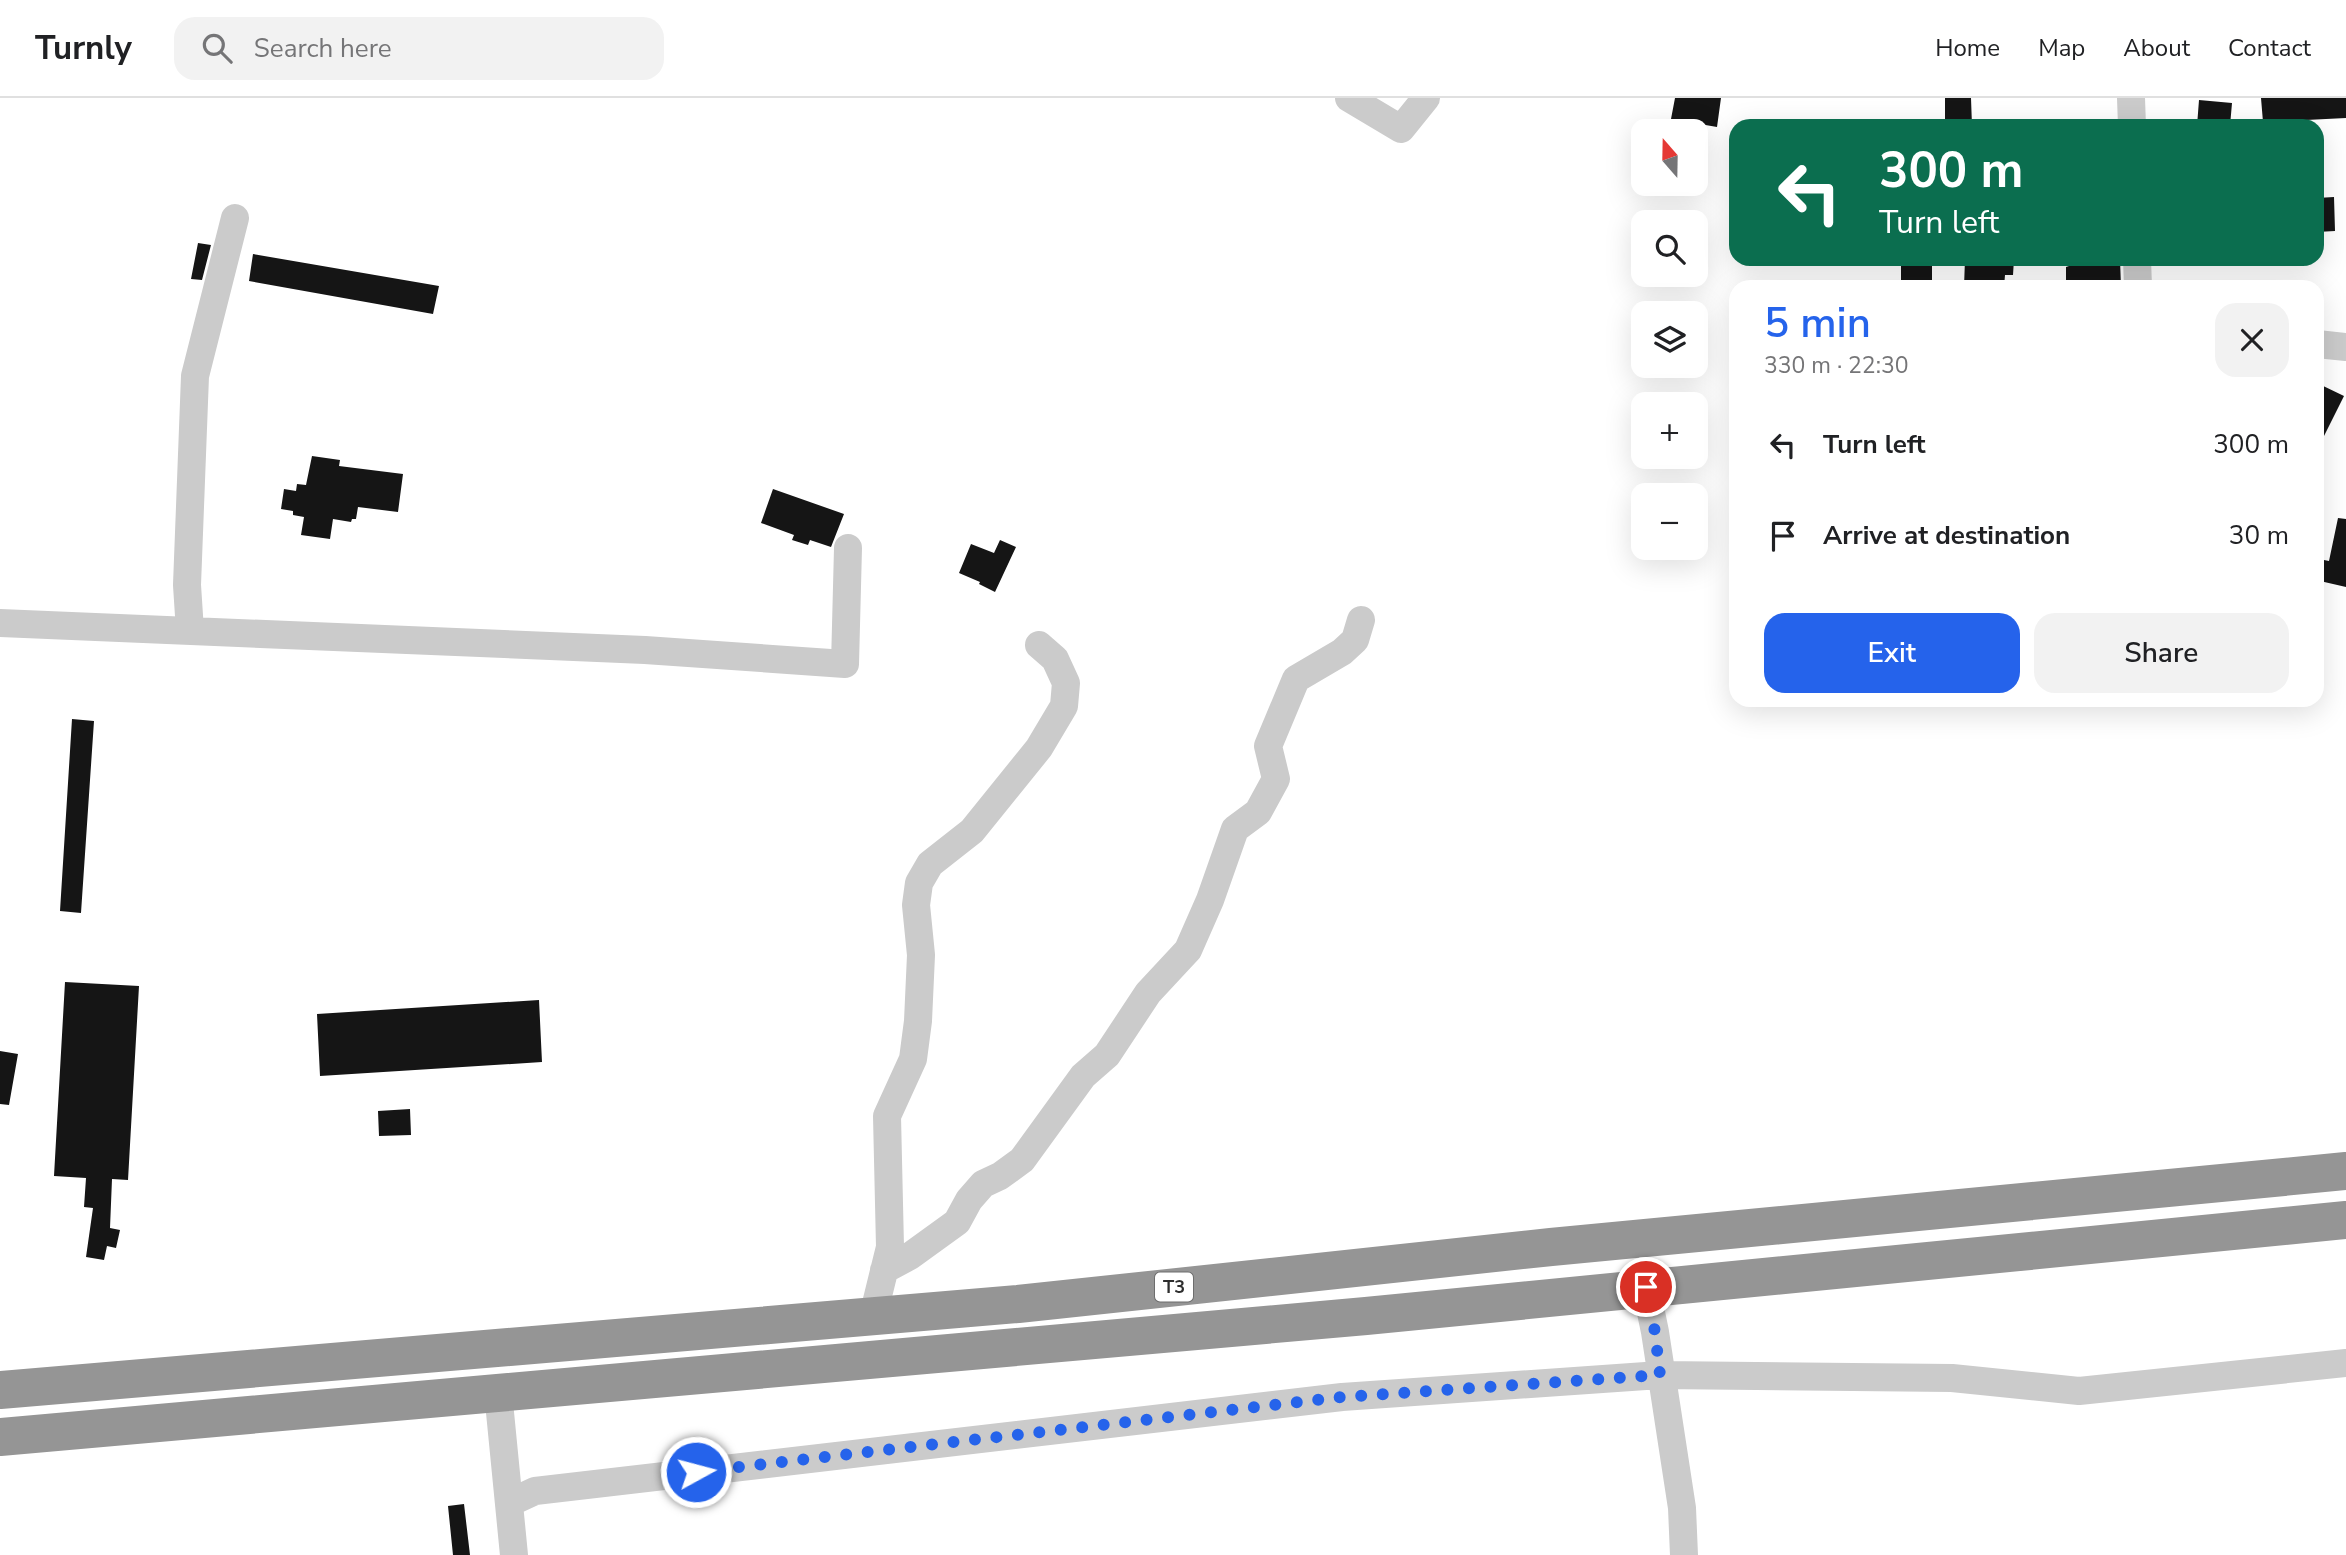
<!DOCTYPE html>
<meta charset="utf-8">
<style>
:root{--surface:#fff;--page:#f2f2f2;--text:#202124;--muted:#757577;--line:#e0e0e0;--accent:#2563eb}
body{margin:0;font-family:"Nunito Sans",sans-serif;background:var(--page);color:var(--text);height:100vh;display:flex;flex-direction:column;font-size:26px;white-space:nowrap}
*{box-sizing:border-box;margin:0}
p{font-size:23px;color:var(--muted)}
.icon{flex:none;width:38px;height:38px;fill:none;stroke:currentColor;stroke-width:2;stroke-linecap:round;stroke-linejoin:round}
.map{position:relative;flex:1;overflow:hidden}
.drawer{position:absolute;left:1729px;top:182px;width:595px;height:427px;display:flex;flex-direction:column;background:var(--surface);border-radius:21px;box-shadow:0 7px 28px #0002}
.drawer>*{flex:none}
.top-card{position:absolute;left:1729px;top:21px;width:595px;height:147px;border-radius:21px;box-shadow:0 7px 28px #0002;background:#0b6e4f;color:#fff;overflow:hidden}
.needle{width:46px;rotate:340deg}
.buttons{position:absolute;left:1631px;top:21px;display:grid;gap:14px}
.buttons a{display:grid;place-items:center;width:77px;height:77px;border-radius:14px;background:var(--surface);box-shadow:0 7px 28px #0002;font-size:35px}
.pin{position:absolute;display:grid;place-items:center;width:60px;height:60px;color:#fff;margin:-30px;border:4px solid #fff;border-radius:50%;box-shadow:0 2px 7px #0007}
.me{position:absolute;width:77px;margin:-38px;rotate:83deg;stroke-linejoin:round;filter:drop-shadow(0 0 5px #0008)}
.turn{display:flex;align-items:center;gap:24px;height:147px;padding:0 35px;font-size:32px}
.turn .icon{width:91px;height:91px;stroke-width:2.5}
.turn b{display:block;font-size:49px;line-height:60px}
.round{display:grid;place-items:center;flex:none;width:74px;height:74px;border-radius:21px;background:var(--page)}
.summary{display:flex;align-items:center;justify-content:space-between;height:119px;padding:0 35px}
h1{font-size:42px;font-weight:600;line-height:52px;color:var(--accent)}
.button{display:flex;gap:14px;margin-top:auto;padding:14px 35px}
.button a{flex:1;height:80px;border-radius:21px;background:var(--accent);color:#fff;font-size:28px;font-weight:600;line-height:80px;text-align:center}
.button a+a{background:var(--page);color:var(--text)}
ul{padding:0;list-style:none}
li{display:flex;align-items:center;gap:21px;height:91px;padding:0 35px}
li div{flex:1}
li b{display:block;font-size:26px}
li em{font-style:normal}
header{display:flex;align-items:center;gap:42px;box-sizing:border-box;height:98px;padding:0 35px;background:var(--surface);border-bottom:2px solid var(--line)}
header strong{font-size:33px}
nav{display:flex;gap:38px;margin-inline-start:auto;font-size:24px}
.search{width:490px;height:63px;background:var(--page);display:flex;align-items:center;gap:18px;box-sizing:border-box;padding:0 24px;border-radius:21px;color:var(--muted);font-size:26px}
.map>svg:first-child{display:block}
</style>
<header>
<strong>Turnly</strong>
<div class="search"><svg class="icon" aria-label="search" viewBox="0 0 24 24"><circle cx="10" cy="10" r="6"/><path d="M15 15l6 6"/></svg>Search here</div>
<nav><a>Home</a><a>Map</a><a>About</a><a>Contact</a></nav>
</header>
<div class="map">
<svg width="2346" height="1457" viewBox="0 0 2346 1457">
<rect width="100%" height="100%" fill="#fff"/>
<path fill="#151515" d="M1675,0H1721L1717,29L1671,21Z
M1945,0H1971L1972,28H1945Z
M2261,0H2346V20L2263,24Z
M2199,2L2232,5L2230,28H2197Z
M2334,99L2335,133L2317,134V100Z
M198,145L211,147L202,182L191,181Z
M253,156L439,188L433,216L249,183Z
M1901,161H1932V189H1901Z
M1965,161H2014L2013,177H2005L2004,189H1964Z
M2069,161H2120L2121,189H2066V169L2069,168Z
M2317,285L2344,298L2317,352Z
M312,358L340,362L339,368L403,376L398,414L358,409L356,421H352L351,424L333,421L330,441L301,437L304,419L293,417V413L281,411L284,391L296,393L297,386L306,387Z
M773,391L844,416L831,449L810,442L808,447L792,442L794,437L761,425Z
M2338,420L2346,421V489L2320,483L2324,462L2329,463Z
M1000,442L1016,449L995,494L979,486L980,484L959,475L971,446L994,455Z
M72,621L94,623L81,815L60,813Z
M65,884L139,888L128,1082L112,1081L110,1130L120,1132L116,1150L107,1148L104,1162L86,1159L93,1110L84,1109L86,1080L54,1078Z
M539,902L542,964L320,978L317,916Z
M0,953L18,956L9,1007L0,1006Z
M410,1011L411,1037L379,1038L378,1013Z
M464,1406L470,1457H453L448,1408Z"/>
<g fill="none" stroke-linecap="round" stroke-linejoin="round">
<path stroke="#cbcbcb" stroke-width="28" d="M1349,0L1401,31L1426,0
M2131,0L2132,28
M2137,161L2138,189
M2317,246L2346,249
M0,525L645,552L845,566L848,450
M190,533L187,487L195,278L235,120
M884,1172L910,1158L957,1124L969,1102L983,1086L1000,1078L1022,1062L1083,978L1107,957L1148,895L1188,852L1210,802L1235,731L1258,714L1276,681L1268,648L1296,581L1342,554L1355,542L1361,522
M1646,1190L1655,1234L1682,1410L1684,1457
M873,1218L890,1149L887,1018L913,961L918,923L921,857L916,807L919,785L930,766L972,733L1039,650L1064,608L1066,585L1055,561L1039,547
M498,1294L514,1457
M509,1405L535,1393L1342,1299L1660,1277L1952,1280L2079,1293L2346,1265"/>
<path stroke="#959595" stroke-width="38" d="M0,1292L1018,1206L1551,1149L2346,1073
M0,1339L1366,1218L2346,1122"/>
</g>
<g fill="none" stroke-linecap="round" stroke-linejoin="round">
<path stroke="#2563eb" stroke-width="12" stroke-dasharray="0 21.6" d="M696,1374L1342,1299L1660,1277L1655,1234L1646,1189"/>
</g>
<g text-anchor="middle" stroke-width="7" stroke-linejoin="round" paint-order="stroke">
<rect fill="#fff" stroke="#6d6d6d" stroke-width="2" x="1155" y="1174.5" width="38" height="29" rx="5"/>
<g font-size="18" font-weight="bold" fill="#2e2e2e">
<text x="1174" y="1195">T3</text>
</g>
</g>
</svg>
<div class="buttons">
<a><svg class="needle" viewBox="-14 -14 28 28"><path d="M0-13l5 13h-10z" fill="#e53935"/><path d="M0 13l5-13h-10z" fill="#757577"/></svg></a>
<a><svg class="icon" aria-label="search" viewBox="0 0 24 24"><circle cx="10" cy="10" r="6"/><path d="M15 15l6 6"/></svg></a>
<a><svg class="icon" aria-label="layers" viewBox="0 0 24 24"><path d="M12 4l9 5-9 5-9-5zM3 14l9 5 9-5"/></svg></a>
<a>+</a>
<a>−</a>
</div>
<div class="pin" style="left:1646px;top:1189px;background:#d93025"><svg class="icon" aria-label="arrive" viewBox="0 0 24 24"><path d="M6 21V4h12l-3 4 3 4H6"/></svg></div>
<svg class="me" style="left:696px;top:1374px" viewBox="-20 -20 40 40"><circle r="17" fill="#2563eb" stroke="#fff" stroke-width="3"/><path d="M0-11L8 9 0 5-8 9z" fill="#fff"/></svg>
<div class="top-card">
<div class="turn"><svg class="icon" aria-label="left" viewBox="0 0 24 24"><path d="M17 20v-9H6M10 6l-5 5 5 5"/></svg><div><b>300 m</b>Turn left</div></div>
</div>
<section class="drawer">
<div class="summary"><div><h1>5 min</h1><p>330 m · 22:30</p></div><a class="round"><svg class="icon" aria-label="close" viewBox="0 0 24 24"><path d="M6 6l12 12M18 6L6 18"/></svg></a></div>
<ul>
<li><svg class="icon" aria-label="left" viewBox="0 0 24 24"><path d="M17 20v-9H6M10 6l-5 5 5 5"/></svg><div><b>Turn left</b></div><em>300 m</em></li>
<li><svg class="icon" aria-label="arrive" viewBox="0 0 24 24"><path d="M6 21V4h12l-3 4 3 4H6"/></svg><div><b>Arrive at destination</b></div><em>30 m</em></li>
</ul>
<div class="button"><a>Exit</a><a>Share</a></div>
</section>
</div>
